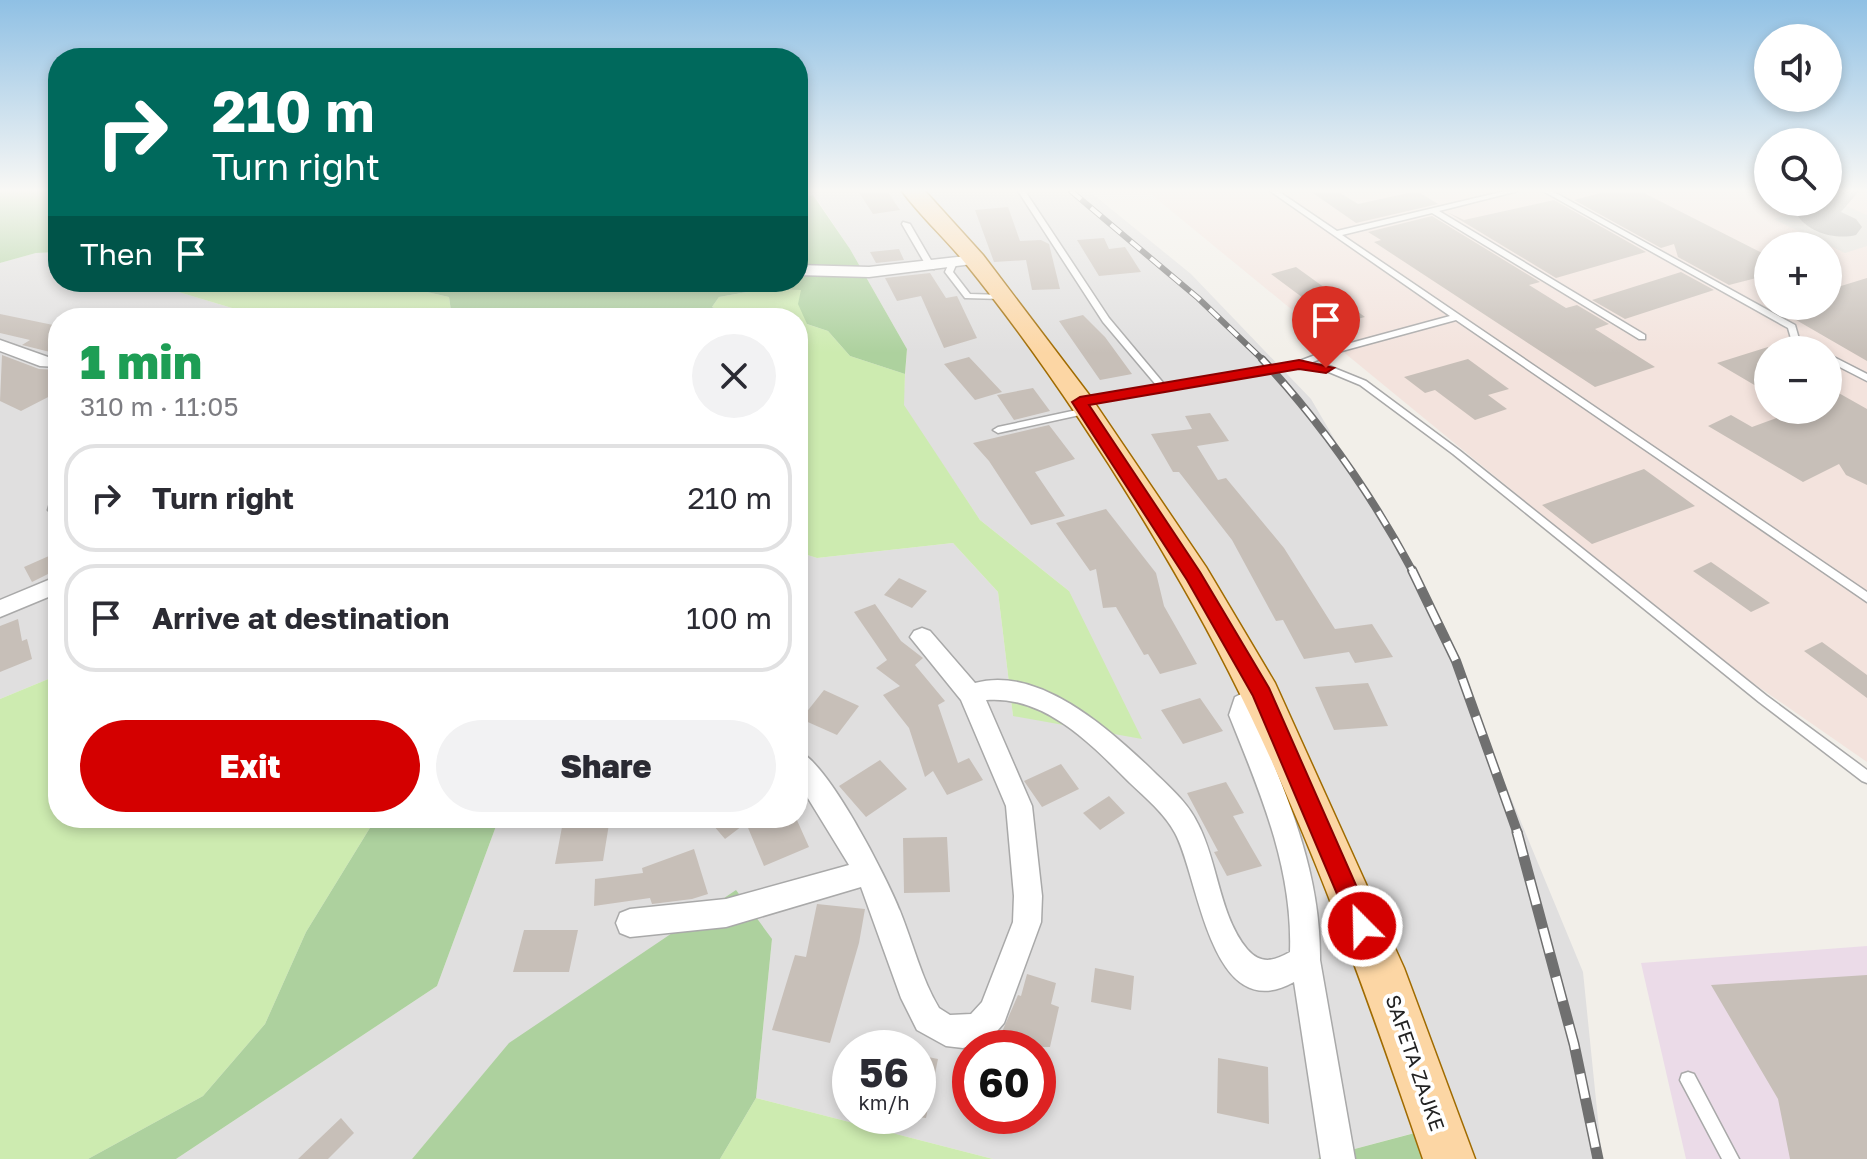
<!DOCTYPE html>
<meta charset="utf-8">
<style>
:root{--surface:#fff;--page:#f2f2f3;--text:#2b2b33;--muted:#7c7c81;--line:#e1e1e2;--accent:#d40000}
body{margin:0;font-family:"Golos Text",sans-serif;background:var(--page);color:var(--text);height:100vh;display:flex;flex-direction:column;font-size:30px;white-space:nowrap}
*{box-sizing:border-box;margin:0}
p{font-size:26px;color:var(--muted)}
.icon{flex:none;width:44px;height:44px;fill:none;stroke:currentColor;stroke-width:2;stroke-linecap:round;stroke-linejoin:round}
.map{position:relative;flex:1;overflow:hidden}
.panel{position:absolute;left:48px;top:308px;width:760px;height:520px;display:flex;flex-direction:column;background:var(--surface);border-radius:32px;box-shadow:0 4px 12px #0003}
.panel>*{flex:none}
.banner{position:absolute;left:48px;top:48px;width:760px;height:244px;border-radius:32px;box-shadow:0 4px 12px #0003;background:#00695c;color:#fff;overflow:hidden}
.fabs{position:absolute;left:1754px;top:24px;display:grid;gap:16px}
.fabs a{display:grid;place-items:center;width:88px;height:88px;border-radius:50%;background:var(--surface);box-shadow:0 4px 12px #0003;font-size:40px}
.speed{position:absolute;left:832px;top:1030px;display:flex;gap:16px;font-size:40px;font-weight:700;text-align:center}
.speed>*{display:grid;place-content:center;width:104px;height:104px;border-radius:50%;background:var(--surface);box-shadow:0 4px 12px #0003;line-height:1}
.speed small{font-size:20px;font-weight:400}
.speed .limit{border:12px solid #d22;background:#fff;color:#111}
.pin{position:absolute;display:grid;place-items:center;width:68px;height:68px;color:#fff;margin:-82px -34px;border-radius:50% 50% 50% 0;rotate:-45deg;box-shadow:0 0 8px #0007}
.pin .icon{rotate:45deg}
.me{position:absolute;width:88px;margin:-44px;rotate:337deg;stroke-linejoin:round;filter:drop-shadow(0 0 6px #0008)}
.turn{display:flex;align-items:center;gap:28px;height:168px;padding:0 32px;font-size:36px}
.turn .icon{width:104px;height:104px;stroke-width:2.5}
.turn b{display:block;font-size:56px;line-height:68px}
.then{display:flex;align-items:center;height:76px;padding:0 32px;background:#0003;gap:16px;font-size:30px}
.round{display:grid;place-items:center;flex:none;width:84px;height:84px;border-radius:42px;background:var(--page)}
.head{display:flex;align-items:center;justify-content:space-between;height:136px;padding:0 32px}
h1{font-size:48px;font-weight:800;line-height:60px;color:#1e9e55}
.action{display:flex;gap:16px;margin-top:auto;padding:16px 32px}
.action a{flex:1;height:92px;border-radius:48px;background:var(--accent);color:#fff;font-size:32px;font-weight:800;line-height:92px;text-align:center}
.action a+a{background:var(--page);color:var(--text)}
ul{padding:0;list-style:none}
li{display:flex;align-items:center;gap:24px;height:108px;margin:0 16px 12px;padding:0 16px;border:4px solid var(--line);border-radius:32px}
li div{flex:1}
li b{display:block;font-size:30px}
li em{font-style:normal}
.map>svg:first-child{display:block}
</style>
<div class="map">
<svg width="1867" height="1159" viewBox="0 0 1867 1159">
<rect width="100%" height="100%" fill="#f2efe9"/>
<path fill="#e0dfdf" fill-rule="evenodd" d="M798,191H1089L1191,274L1311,399L1431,604L1583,972L1602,1159H1430L1425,1130L1317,1159H993L756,1098L772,939L510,1043L412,1159H176L437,986L499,818H798V552L817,558L953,543L998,592L1013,716L1069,591L980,520L903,405L907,349L850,249L814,195L798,198ZM850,1048H918V1116H850ZM970,1048H1038V1116H970Z
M58,252V282H145L232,308L318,310L320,318H58V675L0,699V263L36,253Z"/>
<path fill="#ebdbe8" d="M1867,946V1159H1686L1641,963Z"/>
<path fill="#f3e3dd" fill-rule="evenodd" d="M1147,191H1768V202H1828V191H1867V762L1714,656ZM1768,246H1828V306H1768ZM1768,350H1828V410H1768Z"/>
<path fill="#e1dfda" d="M1835,201L1867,215V246L1845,253L1773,219Z"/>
<path fill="#cdebb0" d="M145,282H411L418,290L449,297L452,318H320L318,310L232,308Z
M764,289L802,290L807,324L828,331L850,356L905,374L904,405L980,520L1069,591L1142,739L1013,716L998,592L953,543L817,558L798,552V318H737L712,307L719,297Z
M58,675V818H376L306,932L265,1024L203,1096L88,1159H0V699Z
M756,1098L993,1159H720Z"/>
<path fill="#add19e" d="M0,191H58V252L36,253L0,263Z
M813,195L850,249L907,349L905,374L850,356L828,331L807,324L798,304L801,290L764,289L719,297L712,307L737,318H452L449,297L418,290L411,282H798V198Z
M376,818H499L437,986L176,1159H88L203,1096L265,1024L306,932Z
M736,890L772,939L756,1098L720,1159H412L509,1043Z
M1426,1130L1430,1159H1317Z"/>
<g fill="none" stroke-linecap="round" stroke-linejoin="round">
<path fill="#b1b0ac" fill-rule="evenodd" d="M1828,191H1859L1841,212L1856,219L1862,227L1856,235C1836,240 1809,233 1797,215L1808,202H1828Z"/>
</g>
<path fill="#c7bfb8" d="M858,191H887L900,210L873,214Z
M1310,191H1337L1358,204L1417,191L1438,204L1356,223Z
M1608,191H1640L1768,256V275L1729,285L1678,257L1674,244L1661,248L1574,200Z
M1554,200L1646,252L1556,278L1447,212L1464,220Z
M1008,207L1020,241L1041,240L1049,244L1060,289L1032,290L1026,260L994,262L975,210Z
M1432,216L1540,282L1529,285L1566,308L1577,305L1609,324L1595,329L1655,367L1595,387L1374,242L1381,240L1368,232Z
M1104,238L1109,249L1125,247L1141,272L1099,276L1077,240Z
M899,249L904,260L876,263L870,252Z
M1296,267L1350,306L1365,317L1338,324L1271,274Z
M1681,272L1714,290L1625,319L1592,300Z
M930,273L946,298L957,296L977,338L944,348L921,296L897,301L885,278Z
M1867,278V361L1772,306H1828V290Z
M0,314L58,326V354L22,345L30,340L0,333Z
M1083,315L1105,337L1132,374L1100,380L1059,321Z
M1768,347V393L1717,363Z
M2,355L39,369L58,370V392L21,411L0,401Z
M969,357L1002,392L975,400L944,364Z
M1468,359L1509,389L1488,395L1507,409L1475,420L1435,390L1425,393L1404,377Z
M1828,387L1867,409V485L1846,475L1839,464L1803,482L1708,426L1731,415L1752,427L1799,410H1828Z
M1033,388L1050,411L1014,420L997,395Z
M1210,413L1229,441L1197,446L1218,480L1226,478L1284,548L1335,629L1372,624L1393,657L1355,663L1349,652L1304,659L1283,620L1276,621L1232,540L1179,472H1173L1151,434L1192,429L1185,416Z
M1049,425L1075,459L1035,472L1065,516L1031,525L989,461L973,443Z
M1644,469L1695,506L1592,544L1542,505Z
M1106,509L1156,573L1164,606L1197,664L1160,674L1148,654L1144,655L1116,607L1103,608L1096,569L1090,571L1056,523Z
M58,552V569L32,582L24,567Z
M1711,562L1770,603L1751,612L1693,571Z
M899,578L927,591L912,608L884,595Z
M875,604L901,641L923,658L915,665L945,701L938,705L958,763L969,758L983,780L947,795L933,771L925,777L909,728L883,695L900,686L876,668L887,660L854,612Z
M18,619L22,641L27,639L32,659L0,672V626Z
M1822,642L1867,675V698L1804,651Z
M1368,683L1388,726L1334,730L1315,687Z
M824,690L859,706L837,735L801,719Z
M1200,698L1223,731L1183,744L1161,710Z
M880,760L907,789L866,817L839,786Z
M1061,764L1079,789L1042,807L1024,781Z
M1226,782L1244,813L1233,816L1262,866L1227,876L1214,852L1218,851L1187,793Z
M1109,796L1125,813L1100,830L1083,813Z
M707,818H796L809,847L764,866L746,823L725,839Z
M609,824L603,861L555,864L562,827Z
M947,837L950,892L904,893L903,838Z
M694,849L708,894L692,899L652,904L650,898L594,906L595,879L643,873L642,868Z
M817,904L865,909L859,943L830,1043L772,1030L795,955L806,957Z
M524,930H578L569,972H513Z
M1095,968L1134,976L1131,1010L1091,1002Z
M1027,974L1056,983L1051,1004L1059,1007L1050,1047L995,1048L1018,995L1021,996Z
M1867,975V1159H1790L1778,1099L1711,985Z
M918,1055L938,1059L926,1118L918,1117Z
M1218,1058L1268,1067L1269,1124L1217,1113Z
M341,1118L354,1133L328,1159H298Z"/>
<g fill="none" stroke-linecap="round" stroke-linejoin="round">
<g stroke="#a9a9a9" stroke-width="3">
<path id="service" d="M1018,191H1025L1109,318L1165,385L1297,362L1336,347L1450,316L1270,191H1278L1337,231L1505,191H1518L1439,211L1645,335V339H1639L1432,213L1342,235L1867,592V602L1456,320L1342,351L1310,363L1329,366L1366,381L1459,450L1767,696L1867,770V783L1862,781L1759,702L1453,454L1360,385L1324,370L1299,367L1077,404L1075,402L1080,399L1157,386L1103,322Z
M1543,191H1552L1795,325L1799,339L1818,350H1807L1792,342L1788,328Z
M903,222L910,224L935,267L934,269L927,267L902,224Z
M949,263H955L956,265L953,272L970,294L1003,295L1007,297L1003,299L965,298L945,272Z
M1828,354L1867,374V381L1828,361Z
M1086,408L1091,411L1089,413L998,433L993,430L998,427Z
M1688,1072L1694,1074L1739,1159H1722L1680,1080L1682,1074Z"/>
</g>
<g stroke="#a9a9a9" stroke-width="3">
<path id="minor" d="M975,255L983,260L980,263L869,277L798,275V265L869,267Z
M0,340L48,357H58V367L40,366L0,351Z
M58,498V517L48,510L51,500Z
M58,576V593L0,617V600Z
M922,628L930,631L975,683C1038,665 1109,729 1150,768C1167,785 1188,802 1198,824C1218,862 1219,915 1247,949C1261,965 1274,961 1290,952C1293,868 1260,792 1229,715L1235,697L1262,684L1271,687L1274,694L1271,701L1255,710L1253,715C1287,795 1321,872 1320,960L1355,1159H1321L1294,982C1210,1029 1199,876 1175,833C1165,814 1146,798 1130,783C1092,745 1045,695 986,700L1032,806L1042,896L1041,922L1004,1023L991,1038L963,1048L946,1046L917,1030L901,998L861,887L726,927L630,937L620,933L616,923L620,913L630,909L726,899L849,865L798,782V751C828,762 887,878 900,911C913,943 921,978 939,1008L950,1015L971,1014L982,1002L1013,922L1014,896L1006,806L961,700L910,637L914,631Z"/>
</g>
<g stroke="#a06b00" stroke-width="3">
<path id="primary" d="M902,191H925L983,255L1090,396L1206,567L1275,683L1404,968L1475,1159H1423C1356,963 1286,765 1182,585C1122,480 1043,359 966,264C946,239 921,217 902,191Z"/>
</g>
<use href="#service" fill="#fff" fill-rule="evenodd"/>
<use href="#minor" fill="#fff" fill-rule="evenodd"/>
<use href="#primary" fill="#fcd6a4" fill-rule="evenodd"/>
<g stroke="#707070" stroke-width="6">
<path id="rail-far3" d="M1071,191L1198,298L1264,361"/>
</g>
<g stroke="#707070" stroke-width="8">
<path id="rail-far2" d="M1262,359C1322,424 1372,495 1413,572"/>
</g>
<g stroke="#707070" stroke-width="10">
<path id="rail-far1" d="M1412,570L1456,661L1518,834"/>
</g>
<g stroke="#707070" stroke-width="11">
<path id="rail" d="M1517,832L1574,1044L1598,1159"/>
</g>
<use href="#rail-far3" stroke="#fff" stroke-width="4" stroke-dasharray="13" stroke-linecap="butt"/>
<use href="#rail-far2" stroke="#fff" stroke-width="5" stroke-dasharray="16" stroke-linecap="butt"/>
<use href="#rail-far1" stroke="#fff" stroke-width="7" stroke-dasharray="20" stroke-linecap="butt"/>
<use href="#rail" stroke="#fff" stroke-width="8" stroke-dasharray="25" stroke-linecap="butt"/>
</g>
<linearGradient id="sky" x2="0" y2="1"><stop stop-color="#8fc0e4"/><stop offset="0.54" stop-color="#f9f8f5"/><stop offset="1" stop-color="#f9f8f5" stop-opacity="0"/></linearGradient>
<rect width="1867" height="353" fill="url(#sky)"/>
<path fill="#d40000" stroke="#8a0000" stroke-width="2" d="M1299,360L1334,368L1326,373L1299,369L1089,405L1200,572L1269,688L1374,926L1371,934L1362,938L1354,934L1253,696L1187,580L1072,402L1080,397Z"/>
<g text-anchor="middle" stroke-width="8" stroke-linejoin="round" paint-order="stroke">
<g font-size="20" fill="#222" stroke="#fff">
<text transform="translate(1415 1063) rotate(71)" y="7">SAFETA ZAJKE</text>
</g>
</g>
</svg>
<div class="fabs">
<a><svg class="icon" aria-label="sound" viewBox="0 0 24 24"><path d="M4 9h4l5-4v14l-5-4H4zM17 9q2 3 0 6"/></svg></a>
<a><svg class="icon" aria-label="search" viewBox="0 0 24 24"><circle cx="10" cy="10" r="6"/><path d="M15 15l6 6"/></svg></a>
<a>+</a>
<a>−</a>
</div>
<div class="speed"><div>56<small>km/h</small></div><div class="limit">60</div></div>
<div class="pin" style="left:1326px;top:368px;background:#d93025"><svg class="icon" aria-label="arrive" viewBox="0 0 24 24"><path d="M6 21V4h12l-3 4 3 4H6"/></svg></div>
<svg class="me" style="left:1362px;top:926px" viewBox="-20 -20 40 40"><circle r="17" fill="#d40000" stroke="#fff" stroke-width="3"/><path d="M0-11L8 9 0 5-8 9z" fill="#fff"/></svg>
<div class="banner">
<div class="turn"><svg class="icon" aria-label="right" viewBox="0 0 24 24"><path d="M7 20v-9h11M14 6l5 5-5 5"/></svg><div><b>210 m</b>Turn right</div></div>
<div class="then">Then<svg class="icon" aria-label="arrive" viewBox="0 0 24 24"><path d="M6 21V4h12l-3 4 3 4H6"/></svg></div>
</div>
<section class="panel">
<div class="head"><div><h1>1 min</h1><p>310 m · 11:05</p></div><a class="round"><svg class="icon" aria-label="close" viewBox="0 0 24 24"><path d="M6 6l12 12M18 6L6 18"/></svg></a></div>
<ul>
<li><svg class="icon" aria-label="right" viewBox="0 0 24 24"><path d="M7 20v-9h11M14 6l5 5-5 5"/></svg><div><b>Turn right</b></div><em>210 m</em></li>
<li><svg class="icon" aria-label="arrive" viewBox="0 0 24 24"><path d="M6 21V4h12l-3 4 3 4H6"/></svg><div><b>Arrive at destination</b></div><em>100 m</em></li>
</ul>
<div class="action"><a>Exit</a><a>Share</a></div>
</section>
</div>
